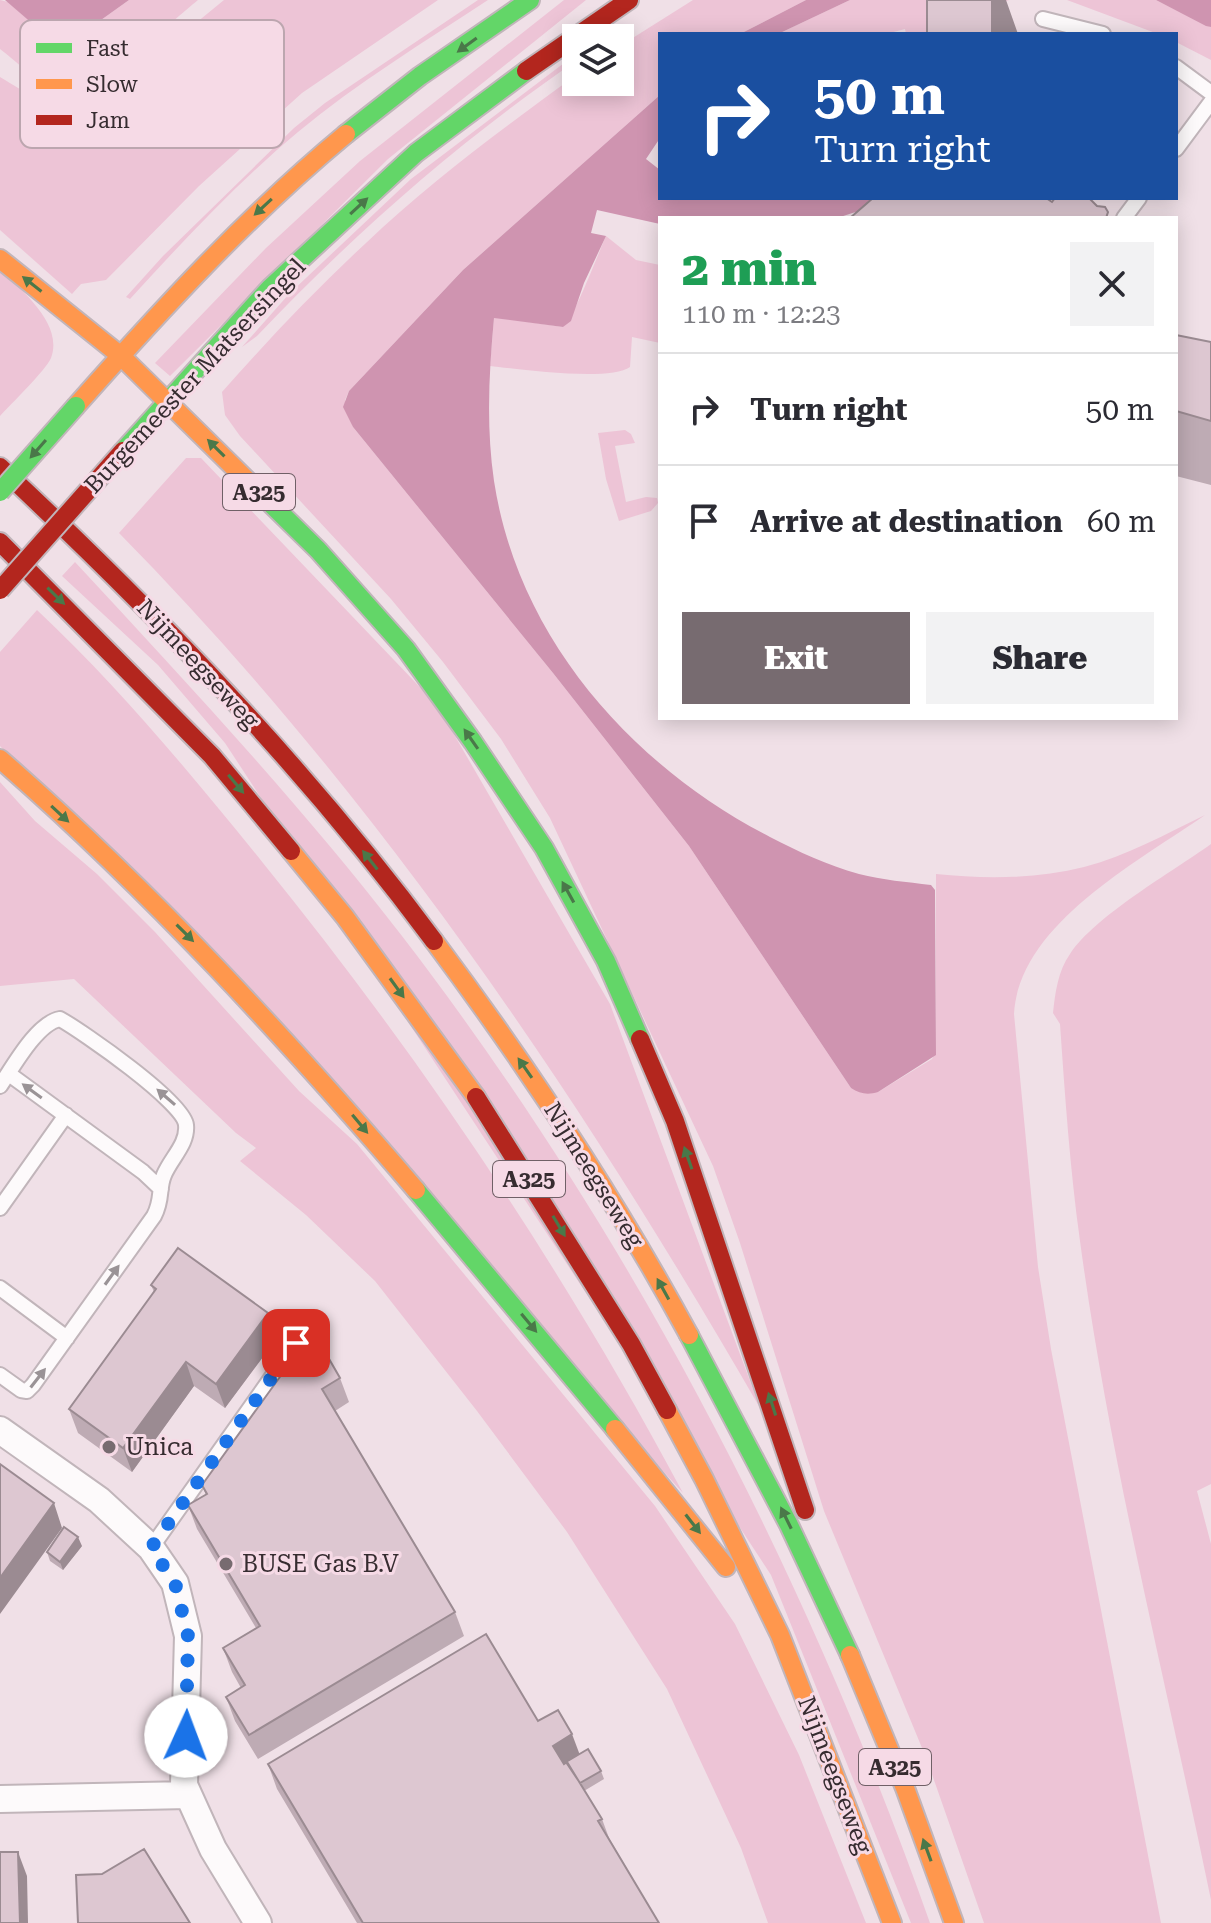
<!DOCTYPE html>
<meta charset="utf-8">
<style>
:root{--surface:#fff;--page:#f2f2f3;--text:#2b2b33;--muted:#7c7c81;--line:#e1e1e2;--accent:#776b70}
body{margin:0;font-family:"Roboto Serif",serif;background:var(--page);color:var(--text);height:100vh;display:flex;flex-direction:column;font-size:30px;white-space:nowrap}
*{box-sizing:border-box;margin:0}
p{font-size:26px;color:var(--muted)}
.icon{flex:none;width:44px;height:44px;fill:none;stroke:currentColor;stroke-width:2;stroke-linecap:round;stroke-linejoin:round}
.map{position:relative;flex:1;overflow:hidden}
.side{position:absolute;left:658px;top:216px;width:520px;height:504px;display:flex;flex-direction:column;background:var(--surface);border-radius:0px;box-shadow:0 4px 20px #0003}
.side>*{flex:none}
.hud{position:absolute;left:658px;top:32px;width:520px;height:168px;border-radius:0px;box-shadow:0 4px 20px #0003;background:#1a4fa0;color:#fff;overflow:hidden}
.tools{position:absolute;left:562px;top:24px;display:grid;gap:16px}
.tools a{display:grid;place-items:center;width:72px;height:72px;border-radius:0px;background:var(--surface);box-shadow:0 4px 20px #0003;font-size:40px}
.pin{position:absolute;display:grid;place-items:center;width:68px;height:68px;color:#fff;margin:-34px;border-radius:16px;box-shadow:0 4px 12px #0006}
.me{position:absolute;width:88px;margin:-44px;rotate:2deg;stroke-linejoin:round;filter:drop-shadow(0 0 6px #0008)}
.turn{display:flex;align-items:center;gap:28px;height:168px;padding:0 24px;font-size:36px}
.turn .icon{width:104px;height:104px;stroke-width:2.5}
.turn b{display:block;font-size:56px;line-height:68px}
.round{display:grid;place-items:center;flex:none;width:84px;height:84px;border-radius:0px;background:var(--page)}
.summary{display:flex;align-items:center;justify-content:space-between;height:136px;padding:0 24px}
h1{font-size:48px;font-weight:800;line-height:60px;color:#1e9e55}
.cta{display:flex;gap:16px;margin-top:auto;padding:16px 24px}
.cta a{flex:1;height:92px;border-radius:0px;background:var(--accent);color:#fff;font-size:32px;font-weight:800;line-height:92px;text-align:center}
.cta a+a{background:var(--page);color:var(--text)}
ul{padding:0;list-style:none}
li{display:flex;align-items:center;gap:24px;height:112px;padding:0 24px;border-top:2px solid var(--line)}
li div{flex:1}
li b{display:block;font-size:30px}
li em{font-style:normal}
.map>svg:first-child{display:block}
</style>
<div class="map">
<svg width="1211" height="1923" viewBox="0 0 1211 1923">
<rect width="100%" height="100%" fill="#f0e0e7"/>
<path fill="#edc4d6" d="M0,0L8,2L42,32L73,40L129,0H198C169,23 93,98 57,87C35,81 17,62 0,49Z
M224,0H438L302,93L199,186L106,280L81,284L72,294L0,230V77C43,103 66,120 113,91Z
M478,0H488C424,42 357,83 298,132C238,182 183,241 130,299L126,297L163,256L294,128L325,103Z
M564,0H586L388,159L170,376L155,363L266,248L360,161Z
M693,0H806L740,34H660V95L463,270L349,391L345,400L353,427L553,673L689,846L851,1088L878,1092L932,1059L936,1051V874C985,879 1036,879 1084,867C1126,856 1166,834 1205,815C1138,862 1019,924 1014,1014L1038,1267L1051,1349L1161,1923H984L927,1760L824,1511L740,1243L713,1166L550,818L501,739L443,662L391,599L240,436L225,415L222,392C268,340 315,290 366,243C431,181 504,128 576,75V82H620V46Z
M850,0H1009L993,6L953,34H906L905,29L886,34H778Z
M1067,0H1156L1211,27V60L1176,42V34H1158Z
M576,54V61C458,142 355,233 257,336L242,347L289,294L411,179Z
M606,236L636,260L660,265V343L632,337L630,367C610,382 517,369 490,366L494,317L563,327C574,318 598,254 606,236Z
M0,268C20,290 64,323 51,358C46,370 11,404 0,416Z
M625,430L631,434L635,443L615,446L626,502L646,497L657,498L658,503L651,511L619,521L606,479L598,433Z
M186,458H201L437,705L610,1004L760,1408C579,1094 374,792 119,533Z
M75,562C188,684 301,805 402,936C631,1234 805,1570 930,1923H911L771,1575L225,743L158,665L62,576Z
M37,610C119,687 192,775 263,863C422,1059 564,1270 683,1493L0,746V652Z
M0,782L35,821L97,874L155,932L299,1091L357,1144L655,1506L735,1624L799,1755L866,1923H768L741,1848L667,1689L567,1532L477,1411L375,1281L306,1215L240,1161L256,1148L236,1133L74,979L0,986Z
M1211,844V1484L1197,1491L1211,1544V1900C1166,1681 1110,1463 1080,1241C1070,1169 1065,1096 1060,1024L1053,1013C1055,993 1058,971 1070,954C1095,916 1172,872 1211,844Z"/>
<path fill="#cf94b0" d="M5,0H129L73,40L42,32Z
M806,0H850L778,34H740Z
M1156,0H1211V27L1206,26Z
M660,95V138L646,159L660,170V198H899L837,218H660V224L597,210L591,233L606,236L584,283L571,321L563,327L494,318C489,372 486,426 494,481C518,638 632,766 770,837C799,852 827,865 859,874C882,880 907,882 931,885L935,890L936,1055L878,1092C868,1095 860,1094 851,1088L689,846L553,673L353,427L343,407L349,391L463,270Z"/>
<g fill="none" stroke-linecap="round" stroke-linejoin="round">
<g stroke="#c1b5ba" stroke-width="18">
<path id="lane" d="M1043,19L1103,34
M1176,67L1211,93
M1176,149L1211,102
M1124,218L1139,198
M9,1074L143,1172L161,1189
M0,1086C13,1067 37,1023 60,1019C83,1032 184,1102 186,1125C188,1144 171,1158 164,1175C158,1189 163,1199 154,1216L33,1385L27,1391L21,1390L0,1375
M0,1208L66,1115
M0,1288L67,1338
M151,1548L296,1343"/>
</g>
<g stroke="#c1b5ba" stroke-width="30">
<path id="street" d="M0,1430L99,1500L151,1548L175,1583L188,1636L184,1785L213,1849L258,1923
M0,1799L188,1795"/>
</g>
<g stroke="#c1b5ba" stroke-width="22">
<path id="fast" d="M346,134L420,76L530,0
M123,451L270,288L416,153L526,71
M265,498L318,550L406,649L473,742L544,848L606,961L640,1039
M416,1190L615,1429
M689,1335L789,1525L850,1655"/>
</g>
<g stroke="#c1b5ba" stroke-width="22">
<path id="slow" d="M0,259L121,356L265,498
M76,406C161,310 247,216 346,134
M0,759C151,891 286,1038 416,1190
M291,851L345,917L476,1097
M434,941C528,1067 614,1197 689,1335
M667,1410L704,1479L780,1635L892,1923
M615,1429L726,1567
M850,1655L905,1788L954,1923"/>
</g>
<g stroke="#c1b5ba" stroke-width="22">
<path id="jam" d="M526,71L629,0
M0,467C157,614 306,768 434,941
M0,542L212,756L291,851
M640,1039L675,1121L805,1510
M476,1097L631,1344L667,1410"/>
</g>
<use href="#lane" stroke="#fdfafb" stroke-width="14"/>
<use href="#street" stroke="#fdfafb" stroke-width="26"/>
<use href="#fast" stroke="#63d668" stroke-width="18"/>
<use href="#slow" stroke="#ff974d" stroke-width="18"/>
<use href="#jam" stroke="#b3261e" stroke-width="18"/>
<g stroke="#c1b5ba" stroke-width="22" stroke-linecap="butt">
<path id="fast-bridge" d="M0,492L76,406"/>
</g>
<g stroke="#c1b5ba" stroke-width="22" stroke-linecap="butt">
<path id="jam-bridge" d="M0,590L123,451"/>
</g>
<use href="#fast-bridge" stroke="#63d668" stroke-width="18"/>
<use href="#jam-bridge" stroke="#b3261e" stroke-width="18"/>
</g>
<path fill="#beabb4" d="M1176,335L1211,342V485L1176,476Z
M151,1285L277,1338L225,1408L194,1386L132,1472L78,1433L69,1409L154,1292Z
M313,1331L340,1378L349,1402L335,1411L455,1612L464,1636L258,1759L235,1721L226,1697L241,1688L232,1672L223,1648L256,1628L197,1529L188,1505L206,1495L202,1485Z
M82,1546L63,1570L50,1561L47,1552Z
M538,1721L601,1771L604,1779L584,1791L602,1819L609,1838L659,1923H357L277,1789L268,1764Z"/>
<path fill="#9b8b92" d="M992,0H1006L1018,34H992Z
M268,1313L277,1338L225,1408L216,1384Z
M186,1362L194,1386L132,1472L123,1448Z
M54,1503L62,1528L0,1614V1578Z
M78,1537L82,1546L63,1570L60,1562Z
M572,1734L581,1758L562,1770L553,1746Z
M18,1852L27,1876L28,1923H20Z"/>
<path fill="#ddc7d1" stroke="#9b8b92" stroke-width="2" d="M927,0H992V34H927Z
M873,198H1046L1052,202L1055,198H1089L1097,206L1105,207L1108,212L1106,218H850Z
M1176,335L1211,342V421L1176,411Z
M178,1248L268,1313L216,1384L186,1362L123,1448L69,1409L156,1289L151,1285Z
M313,1331L340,1378L322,1389L455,1612L249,1735L226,1697L245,1685L223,1648L260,1626L188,1505L207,1494L202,1485Z
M0,1464L54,1503L0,1578Z
M64,1527L78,1537L60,1562L47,1552Z
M486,1634L538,1721L558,1710L572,1734L553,1746L564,1764L567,1762L602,1819L598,1821L659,1923H363L268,1764Z
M588,1749L601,1771L580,1783L566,1762Z
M144,1849L190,1923H78L76,1875L102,1874Z
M0,1852H18L20,1923H0Z"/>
<defs><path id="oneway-solid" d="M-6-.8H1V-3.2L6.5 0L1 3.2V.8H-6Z" transform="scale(2)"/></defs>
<g fill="#4a7849">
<use href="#oneway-solid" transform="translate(467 45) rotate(144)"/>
<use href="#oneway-solid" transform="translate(359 206) rotate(-43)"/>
<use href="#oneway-solid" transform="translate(263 207) rotate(137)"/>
<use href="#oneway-solid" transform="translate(32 284) rotate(-142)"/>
<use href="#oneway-solid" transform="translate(216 448) rotate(-135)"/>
<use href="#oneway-solid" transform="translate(38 449) rotate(131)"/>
<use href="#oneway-solid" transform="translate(56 596) rotate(44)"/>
<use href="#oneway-solid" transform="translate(471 739) rotate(-125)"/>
<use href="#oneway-solid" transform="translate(236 784) rotate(50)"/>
<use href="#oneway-solid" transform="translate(60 814) rotate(43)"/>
<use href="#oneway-solid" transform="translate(370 860) rotate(-128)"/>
<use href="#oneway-solid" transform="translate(568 892) rotate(-119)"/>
<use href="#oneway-solid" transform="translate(185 933) rotate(45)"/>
<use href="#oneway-solid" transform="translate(397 988) rotate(54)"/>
<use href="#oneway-solid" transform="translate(525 1068) rotate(-125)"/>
<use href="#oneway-solid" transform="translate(360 1124) rotate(50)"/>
<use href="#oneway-solid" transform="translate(688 1158) rotate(-109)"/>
<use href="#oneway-solid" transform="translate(559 1226) rotate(59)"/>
<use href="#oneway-solid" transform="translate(663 1289) rotate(-119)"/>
<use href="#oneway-solid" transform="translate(529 1323) rotate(50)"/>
<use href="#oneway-solid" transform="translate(772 1404) rotate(-108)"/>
<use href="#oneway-solid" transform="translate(786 1518) rotate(-116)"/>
<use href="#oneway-solid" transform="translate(693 1524) rotate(52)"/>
<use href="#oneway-solid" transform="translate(927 1850) rotate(-110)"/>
</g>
<g fill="#9a9396">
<use href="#oneway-solid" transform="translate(32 1091) rotate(-144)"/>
<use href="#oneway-solid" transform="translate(166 1097) rotate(-139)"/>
<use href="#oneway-solid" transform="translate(112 1275) rotate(-54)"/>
<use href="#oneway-solid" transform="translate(38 1378) rotate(-52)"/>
</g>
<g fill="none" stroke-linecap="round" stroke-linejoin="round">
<path stroke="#1a73e8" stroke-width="14" stroke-dasharray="0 25.2" d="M186,1736L188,1636L175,1583L151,1548L296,1343"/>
</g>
<g fill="#776b70" stroke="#f6dae6" stroke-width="3">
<circle cx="109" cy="1447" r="8"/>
<circle cx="226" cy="1564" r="8"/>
</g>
<g text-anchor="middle" stroke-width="6" stroke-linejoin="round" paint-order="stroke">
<g fill="#f6dae6" stroke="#706067" stroke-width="2">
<rect x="223" y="474" width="72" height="36" rx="6"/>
<rect x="493" y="1161" width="72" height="36" rx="6"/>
<rect x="859" y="1749" width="72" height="36" rx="6"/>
</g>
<g font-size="22" font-weight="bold" fill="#362c30">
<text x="259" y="500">A325</text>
<text x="529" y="1187">A325</text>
<text x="895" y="1775">A325</text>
</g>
<g font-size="24" fill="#362c30" stroke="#f6dae6">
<text transform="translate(195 376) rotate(-47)" y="8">Burgemeester Matsersingel</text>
<text transform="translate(198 664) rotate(47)" y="8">Nijmeegseweg</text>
<text transform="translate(594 1175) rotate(58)" y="8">Nijmeegseweg</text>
<text transform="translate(835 1775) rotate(69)" y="8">Nijmeegseweg</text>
</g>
<g font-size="24" fill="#362c30" stroke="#f6dae6" text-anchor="start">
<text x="125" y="1455">Unica</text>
<text x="242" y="1572">BUSE Gas B.V</text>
</g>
</g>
<rect x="20" y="20" width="264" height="128" rx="12" fill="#f6dae6" stroke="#bca6af" stroke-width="2"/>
<rect x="36" y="43" width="36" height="10" fill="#63d668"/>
<rect x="36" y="79" width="36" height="10" fill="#ff974d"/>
<rect x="36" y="115" width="36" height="10" fill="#b3261e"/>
<g font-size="22" fill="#362c30">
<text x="86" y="56">Fast</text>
<text x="86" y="92">Slow</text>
<text x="86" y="128">Jam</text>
</g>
</svg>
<div class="tools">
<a><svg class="icon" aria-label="layers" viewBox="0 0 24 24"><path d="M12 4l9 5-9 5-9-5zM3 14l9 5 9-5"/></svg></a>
</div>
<div class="pin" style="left:296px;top:1343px;background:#d93025"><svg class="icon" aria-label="arrive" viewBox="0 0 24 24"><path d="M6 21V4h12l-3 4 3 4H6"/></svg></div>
<svg class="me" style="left:186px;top:1736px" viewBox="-20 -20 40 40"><circle r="19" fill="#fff"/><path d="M0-13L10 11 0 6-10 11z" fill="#1a73e8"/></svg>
<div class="hud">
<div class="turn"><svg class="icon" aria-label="right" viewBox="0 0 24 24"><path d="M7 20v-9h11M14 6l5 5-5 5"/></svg><div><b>50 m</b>Turn right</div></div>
</div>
<section class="side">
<div class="summary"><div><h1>2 min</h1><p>110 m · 12:23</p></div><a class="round"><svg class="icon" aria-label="close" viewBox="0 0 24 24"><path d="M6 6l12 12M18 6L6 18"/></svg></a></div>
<ul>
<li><svg class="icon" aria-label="right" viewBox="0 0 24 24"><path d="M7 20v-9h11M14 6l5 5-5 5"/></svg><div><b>Turn right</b></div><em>50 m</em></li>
<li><svg class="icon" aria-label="arrive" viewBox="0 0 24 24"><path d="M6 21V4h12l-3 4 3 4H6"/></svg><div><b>Arrive at destination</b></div><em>60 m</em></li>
</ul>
<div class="cta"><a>Exit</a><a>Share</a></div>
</section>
</div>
